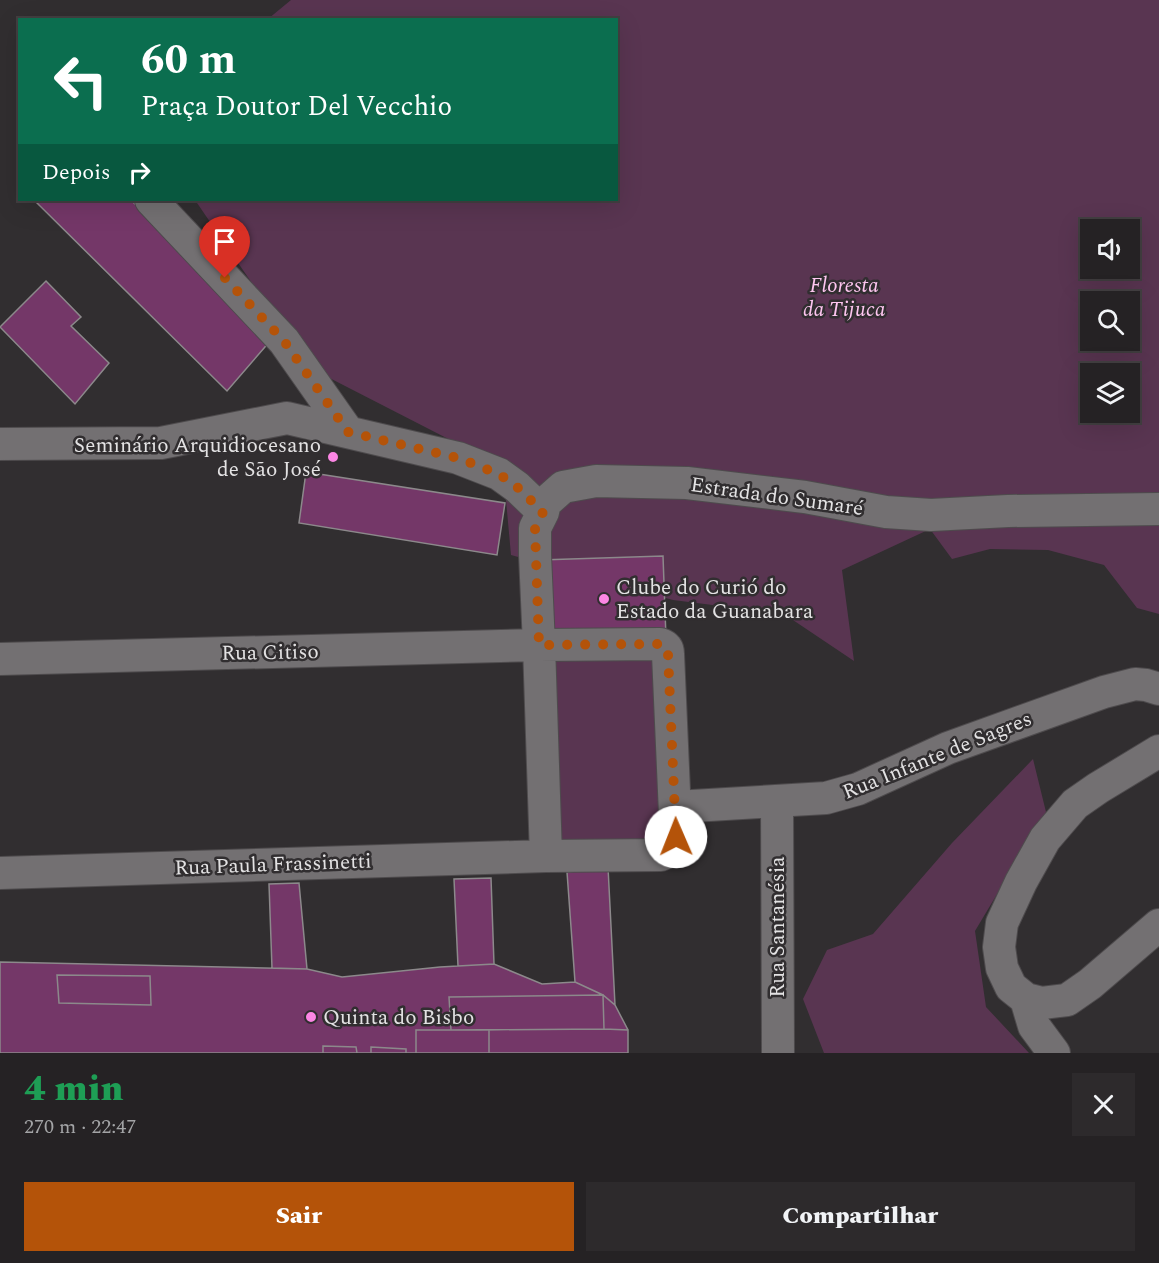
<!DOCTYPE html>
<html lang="pt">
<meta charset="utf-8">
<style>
:root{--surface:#252224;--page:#2d2a2c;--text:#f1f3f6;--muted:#a3a4a6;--line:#423f41;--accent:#b45309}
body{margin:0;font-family:Spectral,serif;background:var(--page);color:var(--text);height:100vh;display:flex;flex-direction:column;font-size:22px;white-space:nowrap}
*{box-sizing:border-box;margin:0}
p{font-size:20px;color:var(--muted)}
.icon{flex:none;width:33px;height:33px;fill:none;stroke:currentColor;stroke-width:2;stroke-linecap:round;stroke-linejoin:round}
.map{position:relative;height:1053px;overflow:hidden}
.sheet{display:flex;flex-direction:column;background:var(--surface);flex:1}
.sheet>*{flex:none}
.banner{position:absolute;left:18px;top:18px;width:600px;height:183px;border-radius:0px;box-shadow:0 6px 24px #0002,0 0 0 2px var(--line);background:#0b6e4f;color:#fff;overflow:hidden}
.tools{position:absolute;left:1080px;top:219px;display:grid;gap:12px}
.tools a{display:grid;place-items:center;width:60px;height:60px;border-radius:0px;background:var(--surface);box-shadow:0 6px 24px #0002,0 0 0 2px var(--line);font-size:30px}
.pin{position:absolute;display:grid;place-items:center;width:51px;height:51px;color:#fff;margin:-62px -26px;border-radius:50% 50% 50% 0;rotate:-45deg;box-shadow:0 0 6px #0007}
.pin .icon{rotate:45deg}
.me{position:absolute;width:66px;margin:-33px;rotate:359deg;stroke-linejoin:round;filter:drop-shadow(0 0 4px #0008)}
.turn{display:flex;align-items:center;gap:21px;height:126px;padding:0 24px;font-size:27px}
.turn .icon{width:78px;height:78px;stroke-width:2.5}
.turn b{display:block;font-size:42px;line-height:51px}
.then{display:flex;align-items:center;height:57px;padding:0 24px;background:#0003;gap:12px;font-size:22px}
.round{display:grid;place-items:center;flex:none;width:63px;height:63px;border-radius:0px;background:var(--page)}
.headline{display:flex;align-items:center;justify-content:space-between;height:102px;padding:0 24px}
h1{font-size:36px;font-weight:800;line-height:45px;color:#1e9e55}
.action{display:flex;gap:12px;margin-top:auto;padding:12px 24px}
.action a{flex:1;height:69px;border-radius:0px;background:var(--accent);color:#fff;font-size:24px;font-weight:800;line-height:69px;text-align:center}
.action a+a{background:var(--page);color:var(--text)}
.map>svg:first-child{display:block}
</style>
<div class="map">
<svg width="1159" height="1053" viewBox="0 0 1159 1053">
<rect width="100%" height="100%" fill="#312e30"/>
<path fill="#593551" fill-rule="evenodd" d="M291,0H1159V614L1137,608L1104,565L1048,550L990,549L952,559L930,529L842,570L854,661L784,614L673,600L511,555L503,467L310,368L195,200H616V20L268,19ZM1090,230H1130V268H1090ZM1090,302H1130V340H1090ZM1090,374H1130V412H1090Z
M658,654L670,845L556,849L550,662Z
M1033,759L1046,812L975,931L986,1007L1029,1053H824L803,999L827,950L873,934L952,843Z"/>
<path fill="#743768" stroke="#8c898b" stroke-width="1.5" d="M34,200H131L271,340L227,391Z
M46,281L81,317L71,326L109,363L75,404L0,327Z
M306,472L505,503L497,555L299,523Z
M663,556L666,638L547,644L540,560Z
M608,867L615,1005L603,995L575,982L567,872Z
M491,878L494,964L458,966L454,879Z
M299,883L307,969L272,968L269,884Z
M0,962L307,969L342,977L440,967L494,964L542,984L575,982L603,995L615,1005L628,1030V1053H0Z
M57,975L150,976L151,1005L59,1003Z
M603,995L604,1029L451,1030L449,997Z
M604,1029L628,1030V1053H489V1030Z
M416,1030H489V1053H416Z
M323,1046L356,1047L357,1053H323Z
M371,1047L406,1049V1053H371Z"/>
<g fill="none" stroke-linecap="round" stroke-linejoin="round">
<g stroke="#4e4b4d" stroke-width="34">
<path id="minor" d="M151,200L284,341L348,432
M0,444L161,443L287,418L458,458L499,474L517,487L543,512
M0,659L539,645L535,555V528L543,512L545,503L563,487L596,481L687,483L805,497L886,512L931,515L1008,511L1159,509
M1159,751L1098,788L1075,804L1045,839L1021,882L1002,923L999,947L1002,968L1011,987L1026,999L1042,1003L1067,1000L1090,984L1159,925
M777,801L778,1053
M675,807L826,798L858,789L948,748L1104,692L1135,684L1146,685L1159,689
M0,873L546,856L661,855C670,850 674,847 676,837L668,654C668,648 666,646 660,644L539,645L546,856
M1026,999L1034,1026L1054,1053"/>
</g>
<use href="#minor" stroke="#737072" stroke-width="32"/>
</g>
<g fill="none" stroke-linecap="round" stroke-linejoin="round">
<path stroke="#b45309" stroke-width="10" stroke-dasharray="0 18" d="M225,278L284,341L348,432L458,458L499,474L517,487L543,512L535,528L539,645L660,644L666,647L668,654L676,837"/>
</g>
<g fill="#fc86e4" stroke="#312e30" stroke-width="2">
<circle cx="333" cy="457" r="6"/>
<circle cx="604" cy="599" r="6"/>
<circle cx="311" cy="1017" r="6"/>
</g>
<g text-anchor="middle" stroke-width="5" stroke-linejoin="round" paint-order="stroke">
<g font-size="21" font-style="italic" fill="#fec6f0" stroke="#312e30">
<text x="844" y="292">Floresta<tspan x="844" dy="24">da Tijuca</tspan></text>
</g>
<g font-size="21" fill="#e3e2e3" stroke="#312e30" text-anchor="start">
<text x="321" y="452" text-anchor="end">Seminário Arquidiocesano<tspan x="321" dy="24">de São José</tspan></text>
<text x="616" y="594">Clube do Curió do<tspan x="616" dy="24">Estado da Guanabara</tspan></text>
<text x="323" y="1024">Quinta do Bisbo</text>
</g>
<g font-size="21" fill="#e3e2e3" stroke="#312e30">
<text transform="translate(777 496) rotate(8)" y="7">Estrada do Sumaré</text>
<text transform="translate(270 652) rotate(-1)" y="7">Rua Citiso</text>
<text transform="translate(937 755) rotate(-22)" y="7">Rua Infante de Sagres</text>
<text transform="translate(273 864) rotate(-2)" y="7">Rua Paula Frassinetti</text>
<text transform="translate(777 927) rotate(-90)" y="7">Rua Santanésia</text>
</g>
</g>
</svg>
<div class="tools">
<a><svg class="icon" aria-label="sound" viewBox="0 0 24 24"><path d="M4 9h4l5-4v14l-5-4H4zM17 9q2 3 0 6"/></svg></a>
<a><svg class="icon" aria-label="search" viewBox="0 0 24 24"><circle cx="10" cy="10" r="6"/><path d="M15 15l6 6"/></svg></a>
<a><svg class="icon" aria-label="layers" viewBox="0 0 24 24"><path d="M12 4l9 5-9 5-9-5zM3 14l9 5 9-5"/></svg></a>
</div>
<div class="pin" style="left:225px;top:278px;background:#d93025"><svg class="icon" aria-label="arrive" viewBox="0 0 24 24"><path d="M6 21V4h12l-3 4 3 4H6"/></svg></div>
<svg class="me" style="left:676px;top:837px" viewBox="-20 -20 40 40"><circle r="19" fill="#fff"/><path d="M0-13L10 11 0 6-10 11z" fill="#b45309"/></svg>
<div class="banner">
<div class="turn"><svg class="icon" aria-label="left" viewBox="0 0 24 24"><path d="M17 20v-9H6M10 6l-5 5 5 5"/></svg><div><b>60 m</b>Praça Doutor Del Vecchio</div></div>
<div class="then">Depois<svg class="icon" aria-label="right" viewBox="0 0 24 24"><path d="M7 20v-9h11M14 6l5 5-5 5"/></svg></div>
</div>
</div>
<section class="sheet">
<div class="headline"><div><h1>4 min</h1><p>270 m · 22:47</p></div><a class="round"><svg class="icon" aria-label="close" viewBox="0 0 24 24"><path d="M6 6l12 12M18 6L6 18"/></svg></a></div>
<div class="action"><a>Sair</a><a>Compartilhar</a></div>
</section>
